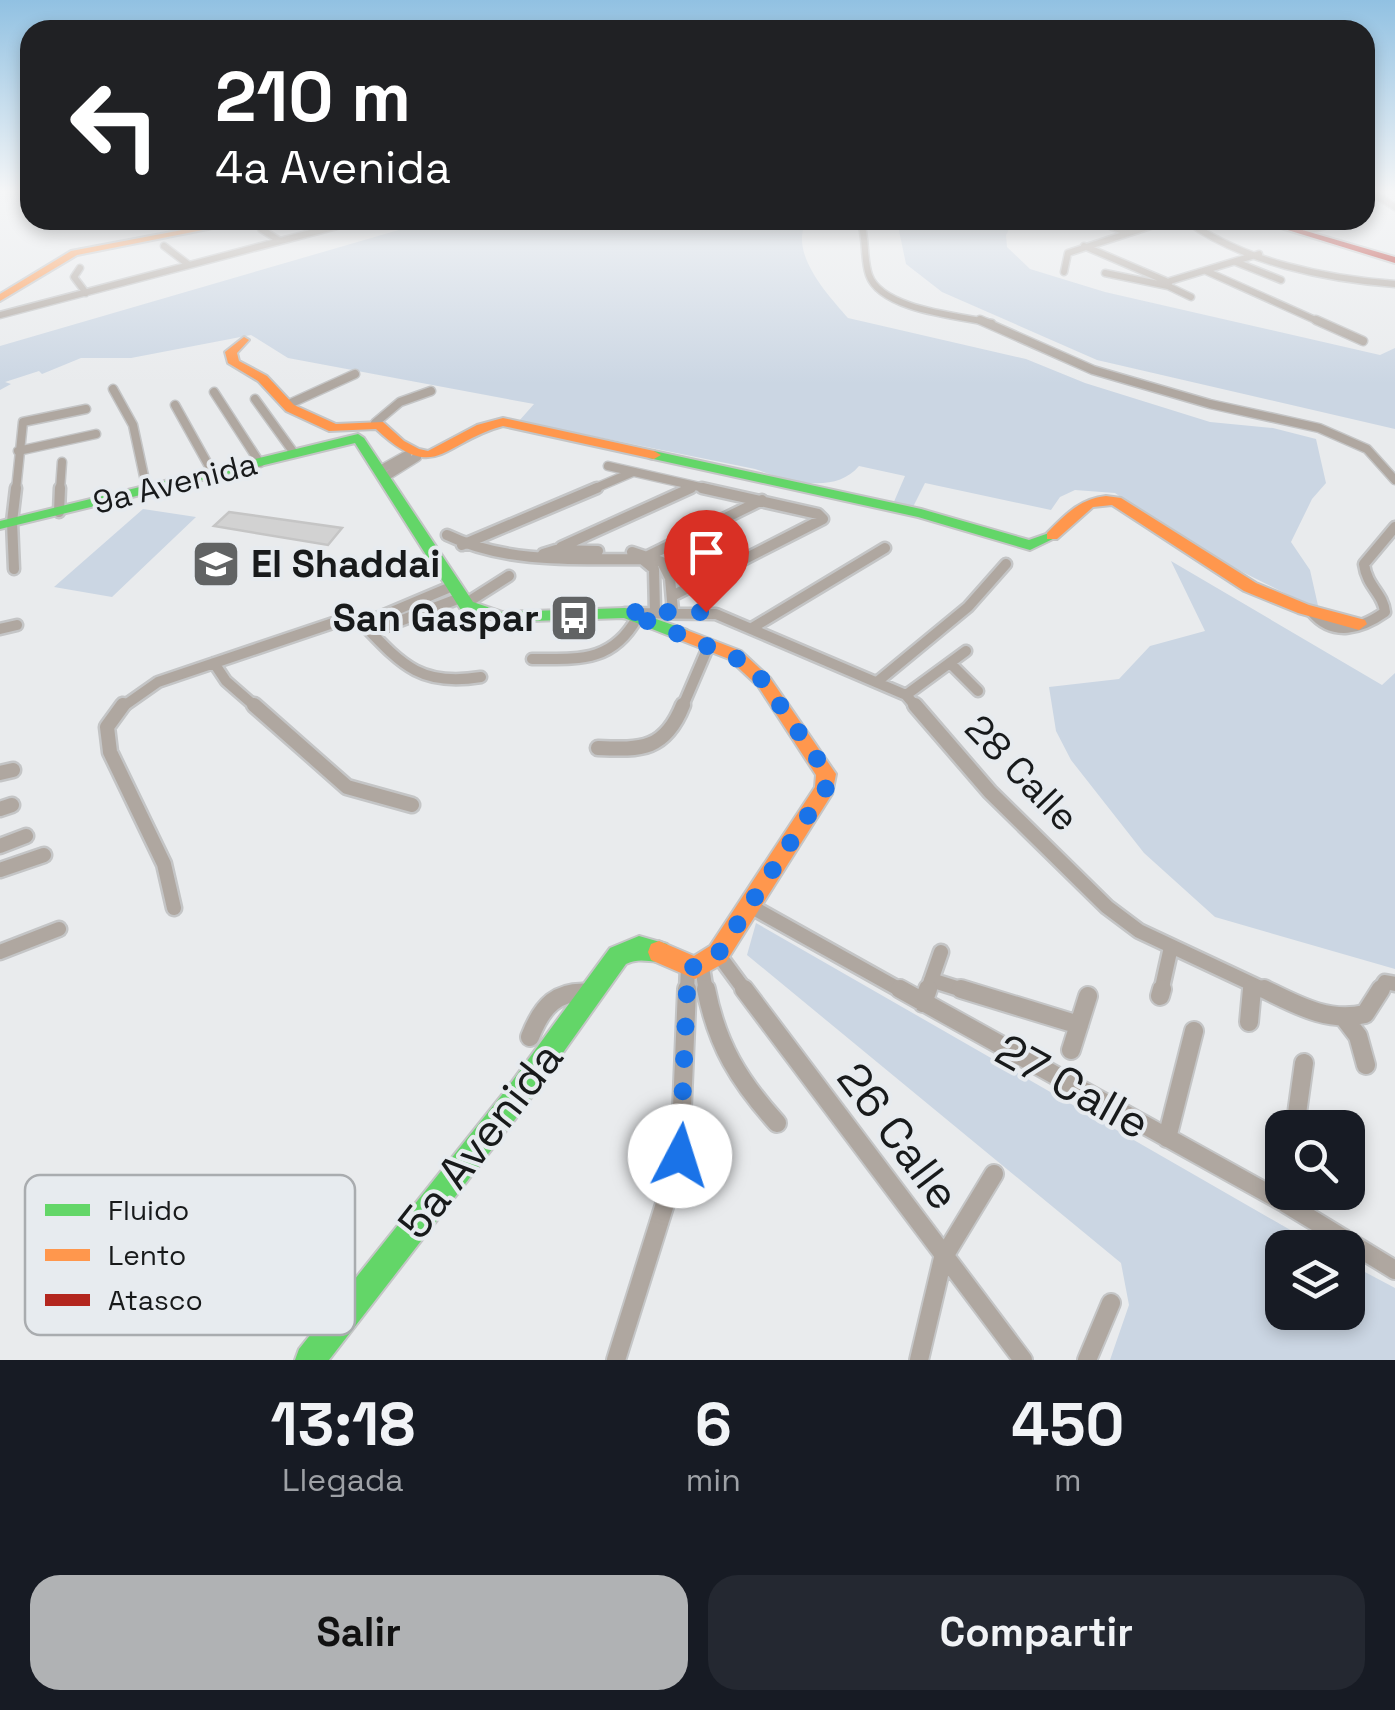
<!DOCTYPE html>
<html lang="es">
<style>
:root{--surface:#171b24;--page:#242831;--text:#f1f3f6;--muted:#9ea1a6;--accent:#b0b2b4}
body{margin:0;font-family:"Space Grotesk",sans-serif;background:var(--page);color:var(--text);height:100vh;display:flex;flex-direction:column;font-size:38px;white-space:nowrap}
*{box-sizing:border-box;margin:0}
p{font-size:32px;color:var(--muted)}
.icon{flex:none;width:55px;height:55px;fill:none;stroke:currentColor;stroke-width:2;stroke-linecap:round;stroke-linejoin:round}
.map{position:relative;height:1360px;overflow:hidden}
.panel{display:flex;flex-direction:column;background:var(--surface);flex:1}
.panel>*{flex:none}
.top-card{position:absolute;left:20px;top:20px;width:1355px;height:210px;border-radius:30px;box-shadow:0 5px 15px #0003;background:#202124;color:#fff;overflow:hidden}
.controls{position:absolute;left:1265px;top:1110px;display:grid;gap:20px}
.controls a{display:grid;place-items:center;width:100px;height:100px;border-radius:20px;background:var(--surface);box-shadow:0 5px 15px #0003;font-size:50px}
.pin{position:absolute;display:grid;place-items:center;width:85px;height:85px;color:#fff;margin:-102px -42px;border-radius:50% 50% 50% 0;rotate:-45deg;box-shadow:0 0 10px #0007}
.pin .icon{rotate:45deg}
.me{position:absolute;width:110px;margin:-55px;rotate:5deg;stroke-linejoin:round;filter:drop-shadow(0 0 8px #0008)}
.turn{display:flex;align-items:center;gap:35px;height:210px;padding:0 30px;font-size:45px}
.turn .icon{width:130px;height:130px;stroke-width:2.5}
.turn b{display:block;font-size:70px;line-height:85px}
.eta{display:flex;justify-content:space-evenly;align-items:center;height:170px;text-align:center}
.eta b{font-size:60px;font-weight:700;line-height:70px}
.button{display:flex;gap:20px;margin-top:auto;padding:20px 30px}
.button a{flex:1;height:115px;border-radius:30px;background:var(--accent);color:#111;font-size:40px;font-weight:700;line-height:115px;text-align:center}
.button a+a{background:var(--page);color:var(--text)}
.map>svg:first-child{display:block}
</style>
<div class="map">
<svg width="1395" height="1360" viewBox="0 0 1395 1360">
<rect width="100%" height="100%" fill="#e9ebed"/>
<path fill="#cbd6e3" d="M433,220H807C788,252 827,294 848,318L1026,359L1085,383L1210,422L1273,428L1316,439L1326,483L1312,499L1291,542L1310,570L1319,610L1192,547L1115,493L1075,490L1060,497L1051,510L925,483L912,509L893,504L905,476L859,466C834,496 785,480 755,469L519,421L534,404L288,358L251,335L131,358H81L42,374L39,371L5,382L11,384L0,390V346Z
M912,220H1014L1006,235L1007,247L1030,269L1105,292L1380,355L1395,348V429L1097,360L942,292L906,264L898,226Z
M143,509L196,517L112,597L54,587Z
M1171,561L1382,685L1395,673V969L1215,917L1144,853L1071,760L1056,731L1049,687L1119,679L1150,646L1205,631Z
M756,923L1320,1247L1282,1248V1312H1348V1263L1395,1288V1360H1110L1129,1305L1121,1263L747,955Z"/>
<path fill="#d2d2d2" stroke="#c5c5c5" stroke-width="2.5" d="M229,512L342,528L328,545L214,526Z"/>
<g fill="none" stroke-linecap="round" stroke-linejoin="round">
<g stroke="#c4c5c6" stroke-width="9">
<path id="street-far4" d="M1373,193L1395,207
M860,220C867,238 863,258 869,275C881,310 960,316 992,323
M1095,220L1128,233
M1186,220C1242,262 1327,279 1395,284
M261,229L280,241
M1307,231L1336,223
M164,246L189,265
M1084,246L1168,282
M1236,262L1281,280
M80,268L74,277L86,293
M1206,271L1322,323
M1064,272L1068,253L1169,220
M1105,273L1168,286L1191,297
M1168,286L1170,281L1259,254
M0,315L360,220"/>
</g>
<g stroke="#c4c5c6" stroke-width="11">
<path id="street-far3" d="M980,320L1093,370L1210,404L1319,428L1367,449L1395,480
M1316,320L1363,341
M113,389L133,425L147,490
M214,392L260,463
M255,399L294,453
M175,405L214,475
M287,405L355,374
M375,423L400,402L431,391
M18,451L96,434
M608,466L713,490
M380,470L407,455
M385,477L417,457
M16,490L23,422L86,409
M60,490L62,462
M591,490L633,472
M685,490L694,486"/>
</g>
<g stroke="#c4c5c6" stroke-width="15">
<path id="street-far2" d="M146,488L147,492
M702,488L818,514L823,519
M59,512L60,488
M447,535C507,564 577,559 642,559L654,569L655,612
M462,545L597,488
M561,547L691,488
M632,552L662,562L670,578L673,611
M543,554L556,550L598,551
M646,557L762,500
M14,569L12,522L16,488
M672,596L823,519
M465,604L509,576
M1312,612C1333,637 1361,629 1385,612C1383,593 1367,587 1364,564L1395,527
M625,613L716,614L906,695L917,708
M363,624C402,665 421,687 481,677
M752,628L885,548
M0,629L17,625
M371,632L460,598
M532,659C578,659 612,663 637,618
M214,663L226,681L257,708
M950,663L978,691
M877,682L968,607L1006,564
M906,695L966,651
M121,708L158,682L333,623L363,624L453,586
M682,708L709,645"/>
</g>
<g stroke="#c4c5c6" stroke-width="19">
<path id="street-far1" d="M123,705L107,727L110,752L164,864L174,908
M254,705L347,787L412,805
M915,705L990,792L1107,907L1139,931L1269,992
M598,748C642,750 665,750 683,705
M0,773L13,770
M0,809L12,805
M0,846L26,836
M0,870L44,855
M750,906L904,992
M0,952L59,929
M718,954L746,992
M702,967L706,992
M931,980L969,992
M687,992L688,967
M927,992L941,952
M1161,992L1171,947
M1251,992L1252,985
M1379,992L1385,982L1395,984"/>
</g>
<g stroke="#c4c5c6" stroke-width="22">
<path id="street" d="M706,989C717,1045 739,1081 777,1123
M744,989L1023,1360
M900,989L1285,1203L1395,1270
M961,989L1079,1025
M1264,989C1297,1005 1328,1023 1365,1014L1381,989
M1160,996L1162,989
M923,1003L928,989
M1345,1019L1358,1036L1366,1065
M1249,1022L1252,989
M530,1037C542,1006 557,989 592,993
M1071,1050L1088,996
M1295,1128L1304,1063
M1167,1138L1194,1031
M616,1360L680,1156L687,989
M919,1360L943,1258L994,1174
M1087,1360L1111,1303"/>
</g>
<g stroke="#c4c5c6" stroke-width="4">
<path id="fast" d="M358,434L364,438L473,602L502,612L625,608L687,630L689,634L687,638H675L624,618L501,622L461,610L355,443L0,529V521Z
M654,451L921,509L1029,540L1052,532L1059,536L1030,550L918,517L649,458L647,455Z
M639,936L667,944L670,952L667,960C652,965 643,956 626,964L523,1109L329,1360H295L299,1349L505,1091L610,948Z"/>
</g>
<g stroke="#c4c5c6" stroke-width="4">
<path id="slow" d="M235,220H253L77,255L0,301V294L71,251Z
M244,337L249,340L237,353L239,361L267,376L294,405L336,424L383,422L404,441L419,449L428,451L477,425L503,418L654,451L661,455L654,459L503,426C442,442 437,486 376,429L329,431L286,411L258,381L228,363L225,352Z
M1106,496L1121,498L1256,583L1309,605L1365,620L1367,624L1359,630L1298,613L1244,591L1112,505L1093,507L1057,539H1047V533C1065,515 1079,499 1106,496Z
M681,628L741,651L770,678L836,774L832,794L726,962L695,979L651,960L648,952L651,944L659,941L694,956L710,946L815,787L816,775L758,686L729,659L675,638L673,634L675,630Z"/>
</g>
<g stroke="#c4c5c6" stroke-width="4">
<path id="jam" d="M1255,220H1268L1395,257V263Z"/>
</g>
<use href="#street-far4" stroke="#afa7a0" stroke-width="6"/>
<use href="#street-far3" stroke="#afa7a0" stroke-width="8"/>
<use href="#street-far2" stroke="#afa7a0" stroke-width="10"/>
<use href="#street-far1" stroke="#afa7a0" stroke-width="14"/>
<use href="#street" stroke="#afa7a0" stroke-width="18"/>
<use href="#fast" fill="#63d668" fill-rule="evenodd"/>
<use href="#slow" fill="#ff974d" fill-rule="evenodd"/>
<use href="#jam" fill="#b3261e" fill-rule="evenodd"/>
</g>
<linearGradient id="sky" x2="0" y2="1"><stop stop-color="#91c1e2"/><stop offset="0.5" stop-color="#f5f6f7"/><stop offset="1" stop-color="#f5f6f7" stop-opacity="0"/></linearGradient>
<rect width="1395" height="384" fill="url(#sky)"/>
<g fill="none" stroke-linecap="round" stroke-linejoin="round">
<path stroke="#1a73e8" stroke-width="18" stroke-dasharray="0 32.4" d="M680,1156L688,967H702L718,954L826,788V774L820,763L764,682L745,662L626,612H706"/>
</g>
<defs>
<g id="school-square" transform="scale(2.5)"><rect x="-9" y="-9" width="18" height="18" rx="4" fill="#616364" stroke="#e7ebef"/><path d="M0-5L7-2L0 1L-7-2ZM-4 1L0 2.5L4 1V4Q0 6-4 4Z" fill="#fff"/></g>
<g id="bus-square" transform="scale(2.5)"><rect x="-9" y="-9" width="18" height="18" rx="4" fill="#616364" stroke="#e7ebef"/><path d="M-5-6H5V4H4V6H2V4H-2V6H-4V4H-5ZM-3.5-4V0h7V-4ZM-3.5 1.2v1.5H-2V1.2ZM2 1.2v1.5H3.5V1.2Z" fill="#fff"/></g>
</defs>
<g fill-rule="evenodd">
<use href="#school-square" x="216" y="564"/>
<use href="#bus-square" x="574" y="618"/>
</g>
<g text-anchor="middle" stroke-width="8" stroke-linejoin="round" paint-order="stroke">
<g font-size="32" fill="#181a1b" stroke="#e7ebef">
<text transform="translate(175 483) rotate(-14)" y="11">9a Avenida</text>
</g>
<g font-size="38" font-weight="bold" fill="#181a1b" stroke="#e7ebef" text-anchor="start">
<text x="251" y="577">El Shaddai</text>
<text x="539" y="631" text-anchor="end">San Gaspar</text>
</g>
<g font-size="38" fill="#181a1b" stroke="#e7ebef">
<text transform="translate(1022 773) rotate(46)" y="13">28 Calle</text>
</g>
<g font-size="45" fill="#181a1b" stroke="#e7ebef">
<text transform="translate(1073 1086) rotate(29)" y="16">27 Calle</text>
<text transform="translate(899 1136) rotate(53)" y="16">26 Calle</text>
<text transform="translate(480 1140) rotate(-52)" y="16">5a Avenida</text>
</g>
</g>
<rect x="25" y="1175" width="330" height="160" rx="15" fill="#e7ebef" stroke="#a9acaf" stroke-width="2.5"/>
<rect x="45" y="1204" width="45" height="12" fill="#63d668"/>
<rect x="45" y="1249" width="45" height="12" fill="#ff974d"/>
<rect x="45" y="1294" width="45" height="12" fill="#b3261e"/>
<g font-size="28" fill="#181a1b">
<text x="108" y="1220">Fluido</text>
<text x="108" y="1265">Lento</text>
<text x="108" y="1310">Atasco</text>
</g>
</svg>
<div class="controls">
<a><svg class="icon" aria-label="search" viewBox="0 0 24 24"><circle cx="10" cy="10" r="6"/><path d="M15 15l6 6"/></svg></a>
<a><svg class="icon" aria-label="layers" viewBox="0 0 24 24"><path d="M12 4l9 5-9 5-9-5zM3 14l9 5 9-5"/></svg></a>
</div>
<div class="pin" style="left:706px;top:612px;background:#d93025"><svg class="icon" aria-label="arrive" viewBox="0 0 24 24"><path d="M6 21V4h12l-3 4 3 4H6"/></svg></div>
<svg class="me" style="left:680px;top:1156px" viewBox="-20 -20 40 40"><circle r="19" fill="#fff"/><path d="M0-13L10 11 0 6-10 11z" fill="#1a73e8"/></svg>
<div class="top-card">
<div class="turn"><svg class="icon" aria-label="left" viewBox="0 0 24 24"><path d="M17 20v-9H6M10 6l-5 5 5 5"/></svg><div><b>210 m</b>4a Avenida</div></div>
</div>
</div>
<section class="panel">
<div class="eta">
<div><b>13:18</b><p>Llegada</p></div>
<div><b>6</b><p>min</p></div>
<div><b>450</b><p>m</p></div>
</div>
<div class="button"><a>Salir</a><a>Compartir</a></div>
</section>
